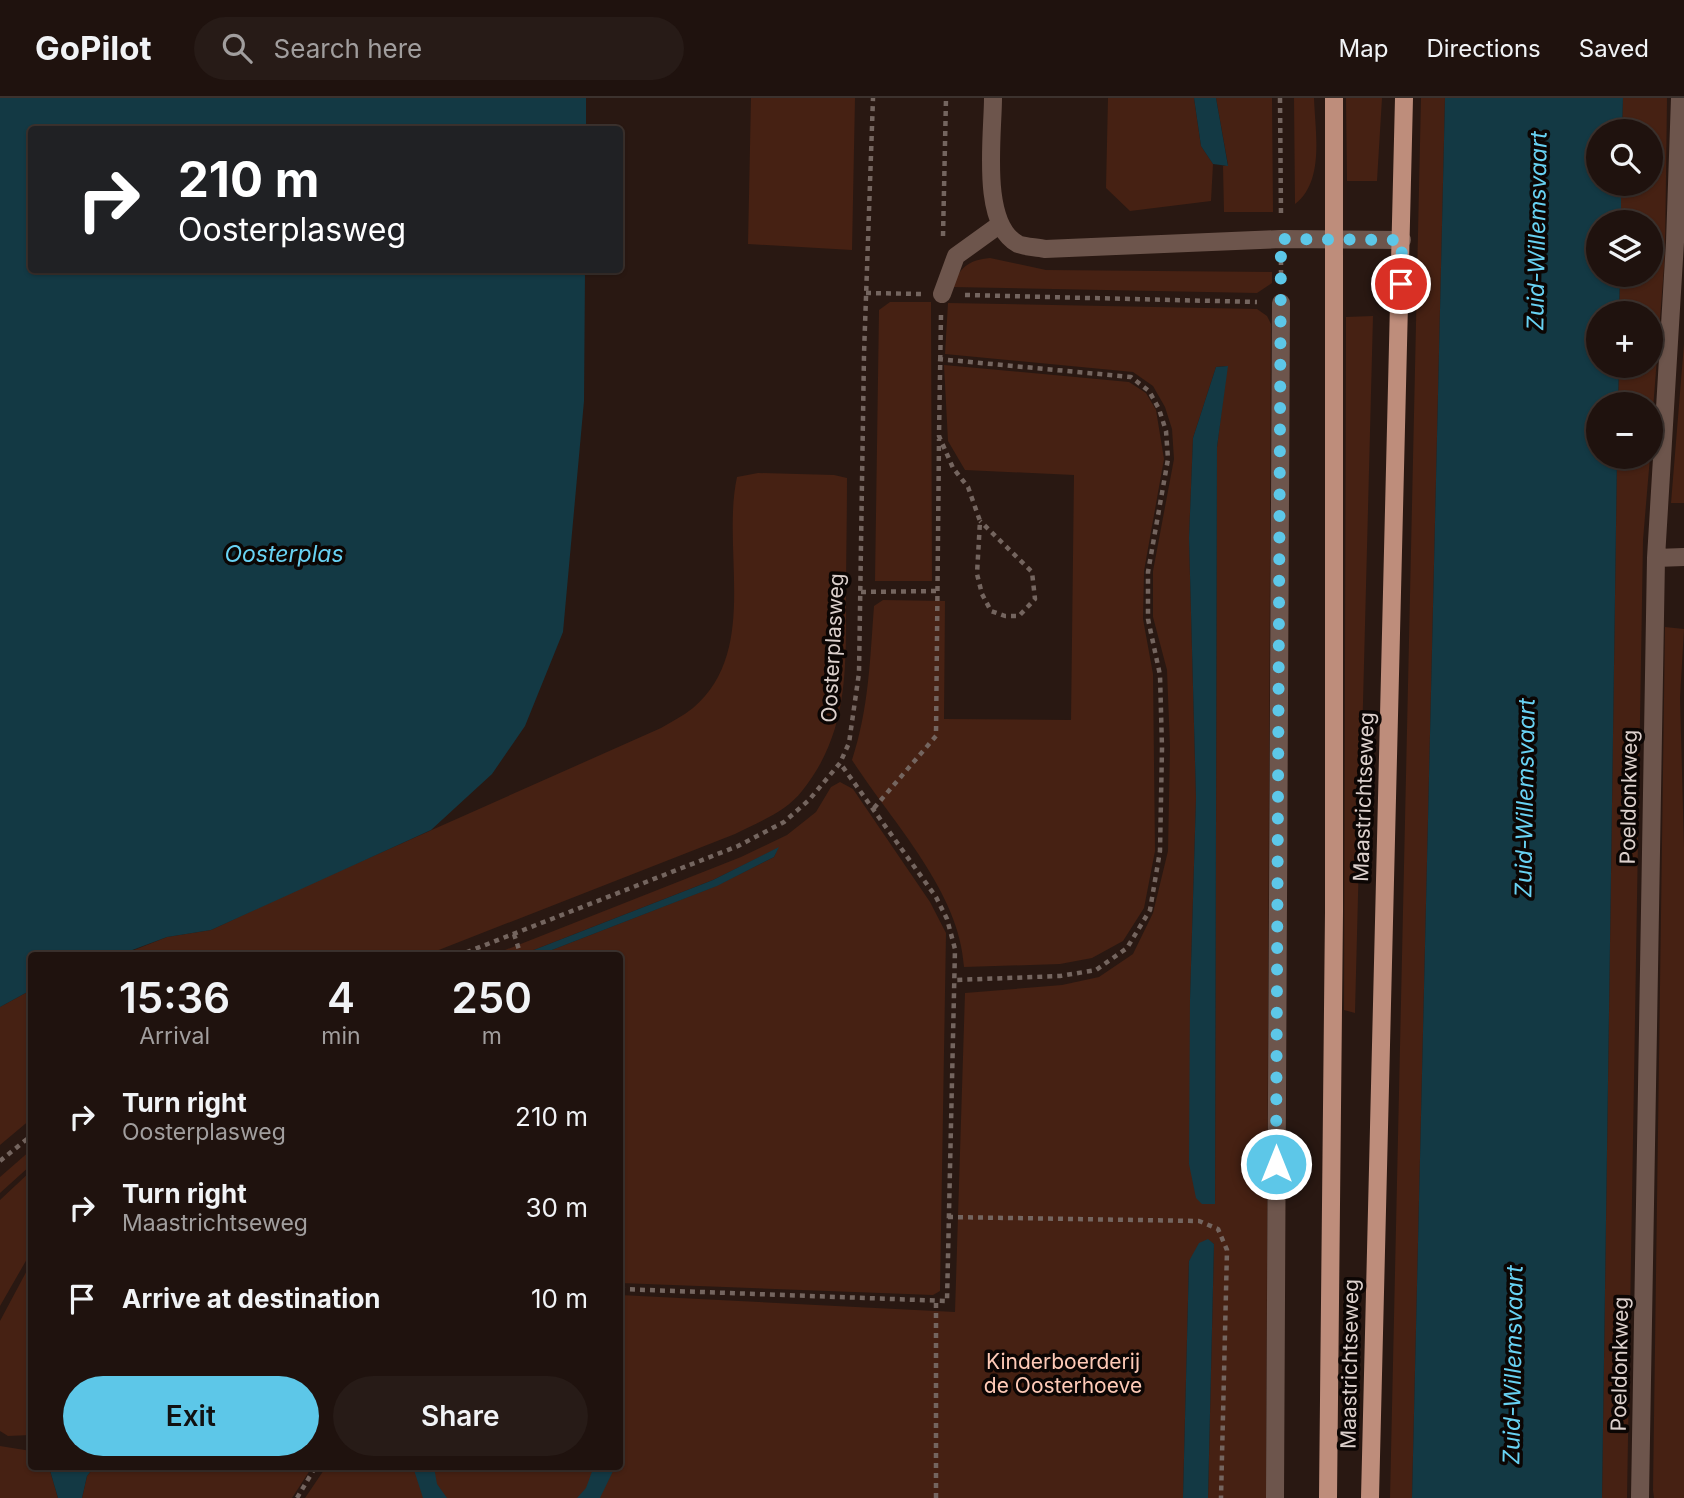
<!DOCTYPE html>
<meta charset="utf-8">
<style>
:root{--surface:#1f120e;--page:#271b17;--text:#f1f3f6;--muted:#a19e9e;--line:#3c322e;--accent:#5dc7e8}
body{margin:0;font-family:Inter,sans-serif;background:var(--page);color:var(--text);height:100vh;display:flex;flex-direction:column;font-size:26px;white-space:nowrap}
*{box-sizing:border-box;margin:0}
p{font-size:23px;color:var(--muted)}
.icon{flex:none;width:38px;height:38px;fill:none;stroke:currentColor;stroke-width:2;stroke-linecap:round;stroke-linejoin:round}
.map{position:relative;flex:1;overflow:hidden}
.side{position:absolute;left:28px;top:854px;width:595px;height:518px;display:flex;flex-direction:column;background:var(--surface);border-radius:7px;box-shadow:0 2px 5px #0004,0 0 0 2px var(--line)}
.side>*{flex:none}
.banner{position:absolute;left:28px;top:28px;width:595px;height:147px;border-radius:7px;box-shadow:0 2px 5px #0004,0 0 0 2px var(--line);background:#202124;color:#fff;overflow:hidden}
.fabs{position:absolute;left:1586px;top:21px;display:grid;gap:14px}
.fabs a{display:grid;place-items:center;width:77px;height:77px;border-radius:50%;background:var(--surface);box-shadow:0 2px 5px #0004,0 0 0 2px var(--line);font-size:35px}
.pin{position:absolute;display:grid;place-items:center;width:60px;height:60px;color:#fff;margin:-30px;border:4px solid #fff;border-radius:50%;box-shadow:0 2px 7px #0007}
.me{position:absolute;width:77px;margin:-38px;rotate:0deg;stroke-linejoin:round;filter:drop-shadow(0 0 5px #0008)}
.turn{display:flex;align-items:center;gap:24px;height:147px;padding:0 35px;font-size:32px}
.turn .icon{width:91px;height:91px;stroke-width:2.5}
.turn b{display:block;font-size:49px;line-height:60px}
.eta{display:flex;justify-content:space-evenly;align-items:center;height:119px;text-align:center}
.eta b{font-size:42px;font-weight:600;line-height:49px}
.button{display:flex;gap:14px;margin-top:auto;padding:14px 35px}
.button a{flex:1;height:80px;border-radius:42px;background:var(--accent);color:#111;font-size:28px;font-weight:600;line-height:80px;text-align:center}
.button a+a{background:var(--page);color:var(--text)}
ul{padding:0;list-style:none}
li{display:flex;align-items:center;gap:21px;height:91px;padding:0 35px}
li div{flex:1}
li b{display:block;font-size:26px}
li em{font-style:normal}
header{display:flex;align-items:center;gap:42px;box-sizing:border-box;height:98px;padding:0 35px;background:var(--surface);border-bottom:2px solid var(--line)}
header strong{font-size:33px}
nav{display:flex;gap:38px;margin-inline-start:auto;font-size:24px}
.search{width:490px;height:63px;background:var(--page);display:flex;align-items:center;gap:18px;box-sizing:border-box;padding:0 24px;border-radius:38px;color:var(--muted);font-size:26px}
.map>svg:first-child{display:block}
</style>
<header>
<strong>GoPilot</strong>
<div class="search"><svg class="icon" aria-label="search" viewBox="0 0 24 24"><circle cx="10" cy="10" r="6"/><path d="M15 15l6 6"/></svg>Search here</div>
<nav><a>Map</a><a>Directions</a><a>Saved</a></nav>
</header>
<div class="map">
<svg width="1684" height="1400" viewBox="0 0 1684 1400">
<rect width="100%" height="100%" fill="#291812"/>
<path fill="#462113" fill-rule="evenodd" d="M751,0H855L852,152L748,146Z
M1108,0H1194L1201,48L1213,66L1211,103L1130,113L1106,90Z
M1216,0H1272L1273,114H1224L1223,68L1228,67Z
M1294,0H1314C1315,33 1325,83 1295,106Z
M1346,0H1382L1377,83H1347Z
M1421,0H1445L1412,1400H1390Z
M1623,0H1667L1665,156L1650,350V306H1618L1619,268H1650V215H1619L1620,177H1650V124H1621V86H1650V33H1622Z
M990,160L1046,172L1272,174V185L1257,195L952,189C960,169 969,162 990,160Z
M890,204H931L932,483H875L879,212Z
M948,205L1257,211L1267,218L1271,226L1266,1400H1208L1214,1146L1208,1142L1189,1163L1183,1400H305L326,1369L620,1368V1197L955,1214L965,895L1062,887L1099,879L1133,856L1153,815L1168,753L1170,649L1167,572L1153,519V473L1174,361L1172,331L1165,309L1153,288L1133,274L945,256ZM1227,268L1217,349L1215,1106L1190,901L1196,700L1189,440L1193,340L1216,269Z
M1373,218L1355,914V915L1344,912L1346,219Z
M1684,246V405H1671Z
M944,267L1129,284L1146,295L1156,312L1164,361L1144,473L1143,521L1153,576L1155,753L1144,810L1123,843L1092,860L1060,866L964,869C960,794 892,724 852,662C869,610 870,561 874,508L883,502L945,503L944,621L1071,622L1074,377L965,372L948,343Z
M1617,359H1650L1643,442L1627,1400H1602Z
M758,375L834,377L847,380C847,421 846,463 846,504C846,573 848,636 802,693C786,714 758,724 735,736L426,857L119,858L167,839L211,832L299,791L661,630C671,624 683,618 693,610C760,553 721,453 737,379Z
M1665,529L1684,531L1680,600L1684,749V1400H1654L1653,1392Z
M840,684L853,691L930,804L946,835L940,1193L933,1197L620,1185V858L539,857L716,788L774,759L778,750L713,782L521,857L490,858L741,759L787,737L816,714L831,689Z
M31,892V1021L0,1047V909Z
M31,1052V1067L0,1095V1079Z
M31,1073V1154L0,1208V1102Z
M31,1165V1337L8,1338L0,1333V1223Z
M0,1348L31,1353L32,1368L49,1369L58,1400H0Z
M94,1369H312L292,1400H82L87,1378Z"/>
<path fill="#133944" d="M0,0H586V31L32,32V172H585L584,303L563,534L525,628L492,676L431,732L211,832L167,839L119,857L32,858L31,892L0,909Z
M1194,0H1216L1228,68L1213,66L1201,48Z
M1445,0H1623L1622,33H1598V86H1621V124H1598V177H1620L1619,215H1598V268H1619L1618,306H1598V359H1617L1602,1400H1412Z
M1228,268L1217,349L1215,1106H1202L1196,1100L1189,1066L1190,901L1196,700L1189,440L1193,340L1216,269Z
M779,749L774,759L717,788L539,857H521L713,782Z
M1208,1141L1214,1146L1208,1400H1183L1189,1163L1199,1145Z
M594,1368L615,1369L600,1400H577L586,1390Z
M49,1369H94L87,1378L82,1400H58Z
M413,1369H434L437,1386L447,1400H423Z"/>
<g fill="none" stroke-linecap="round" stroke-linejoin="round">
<path stroke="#74655f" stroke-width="4.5" stroke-dasharray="5 5" stroke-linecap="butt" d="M1280,0L1281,118
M943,138L946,0
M1281,162V184
M866,195L922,196
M965,197L1257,204
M941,217L939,338L953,370L968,389L980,423L977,476L982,496L991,513L1005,518H1019L1035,501L1032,474L980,423
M938,261L1131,279L1149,293L1159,311L1166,333L1168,361L1148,474V521L1160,577L1162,650L1160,753L1150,812L1127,850L1096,872L1060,878L956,882
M861,494L937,493
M874,710L936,638L939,341
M514,836L521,858
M457,858L738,748L784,724L809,702L840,665L849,645L859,575L864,256L873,0
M0,1063L32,1037
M948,1119L1199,1123L1218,1131L1227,1152L1221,1400
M620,1191L947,1203L955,851L947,821L936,799L840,665
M297,1400L316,1368
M936,1400V1202"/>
<path stroke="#6d554c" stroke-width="18" d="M993,0C993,37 980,126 1018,146C1025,149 1037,149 1045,151L1281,141L1402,142
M942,196L956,158L999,127
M1656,460L1684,459
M1275,1400L1281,205
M1640,1400L1656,460L1675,144L1680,0"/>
<path stroke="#be8d7b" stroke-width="18" d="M1328,1400L1334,814V0
M1370,1400L1404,0"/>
</g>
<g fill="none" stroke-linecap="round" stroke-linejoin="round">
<path stroke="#5dc7e8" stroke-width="12" stroke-dasharray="0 21.6" d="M1276,1066L1281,141L1402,142L1401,186"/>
</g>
<g text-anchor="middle" stroke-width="7" stroke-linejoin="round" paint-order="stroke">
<g font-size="21" fill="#dcd0cc" stroke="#0c0604">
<text transform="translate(833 550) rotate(-87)" y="7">Oosterplasweg</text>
<text transform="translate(1364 699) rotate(-88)" y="7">Maastrichtseweg</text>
<text transform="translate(1629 699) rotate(-89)" y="7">Poeldonkweg</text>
<text transform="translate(1350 1266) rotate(-89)" y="7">Maastrichtseweg</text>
<text transform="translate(1620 1266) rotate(-89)" y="7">Poeldonkweg</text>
</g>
<g font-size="21" fill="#fecab7" stroke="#0c0604">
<text x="1063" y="1271">Kinderboerderij<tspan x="1063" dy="24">de Oosterhoeve</tspan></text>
</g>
<g font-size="23" font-style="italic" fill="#68d2f3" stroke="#0c0604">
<text transform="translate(1537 133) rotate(-89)" y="8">Zuid-Willemsvaart</text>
<text x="284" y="464">Oosterplas</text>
<text transform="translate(1525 700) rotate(-89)" y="8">Zuid-Willemsvaart</text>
<text transform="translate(1513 1267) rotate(-89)" y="8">Zuid-Willemsvaart</text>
</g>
</g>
</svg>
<div class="fabs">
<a><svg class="icon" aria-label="search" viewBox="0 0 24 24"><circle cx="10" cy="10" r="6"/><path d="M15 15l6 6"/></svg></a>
<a><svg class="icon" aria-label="layers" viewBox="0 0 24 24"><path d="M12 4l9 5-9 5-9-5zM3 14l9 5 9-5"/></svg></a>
<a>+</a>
<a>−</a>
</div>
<div class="pin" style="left:1401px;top:186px;background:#d93025"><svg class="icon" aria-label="arrive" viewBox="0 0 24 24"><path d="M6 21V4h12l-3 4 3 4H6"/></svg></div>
<svg class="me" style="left:1276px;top:1066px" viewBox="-20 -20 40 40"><circle r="17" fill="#5dc7e8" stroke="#fff" stroke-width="3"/><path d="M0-11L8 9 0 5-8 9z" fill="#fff"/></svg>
<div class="banner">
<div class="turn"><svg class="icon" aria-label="right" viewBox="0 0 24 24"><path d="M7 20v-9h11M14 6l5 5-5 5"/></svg><div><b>210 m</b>Oosterplasweg</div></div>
</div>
<section class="side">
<div class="eta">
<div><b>15:36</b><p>Arrival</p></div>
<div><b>4</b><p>min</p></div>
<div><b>250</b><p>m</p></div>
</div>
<ul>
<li><svg class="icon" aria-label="right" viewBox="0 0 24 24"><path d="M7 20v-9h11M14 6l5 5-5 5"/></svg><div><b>Turn right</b><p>Oosterplasweg</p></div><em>210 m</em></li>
<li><svg class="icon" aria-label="right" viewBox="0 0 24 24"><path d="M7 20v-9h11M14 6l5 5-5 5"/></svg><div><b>Turn right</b><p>Maastrichtseweg</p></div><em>30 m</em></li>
<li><svg class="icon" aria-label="arrive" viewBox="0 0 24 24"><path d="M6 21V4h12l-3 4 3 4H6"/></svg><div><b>Arrive at destination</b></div><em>10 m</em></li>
</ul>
<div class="button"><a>Exit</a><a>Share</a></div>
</section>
</div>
